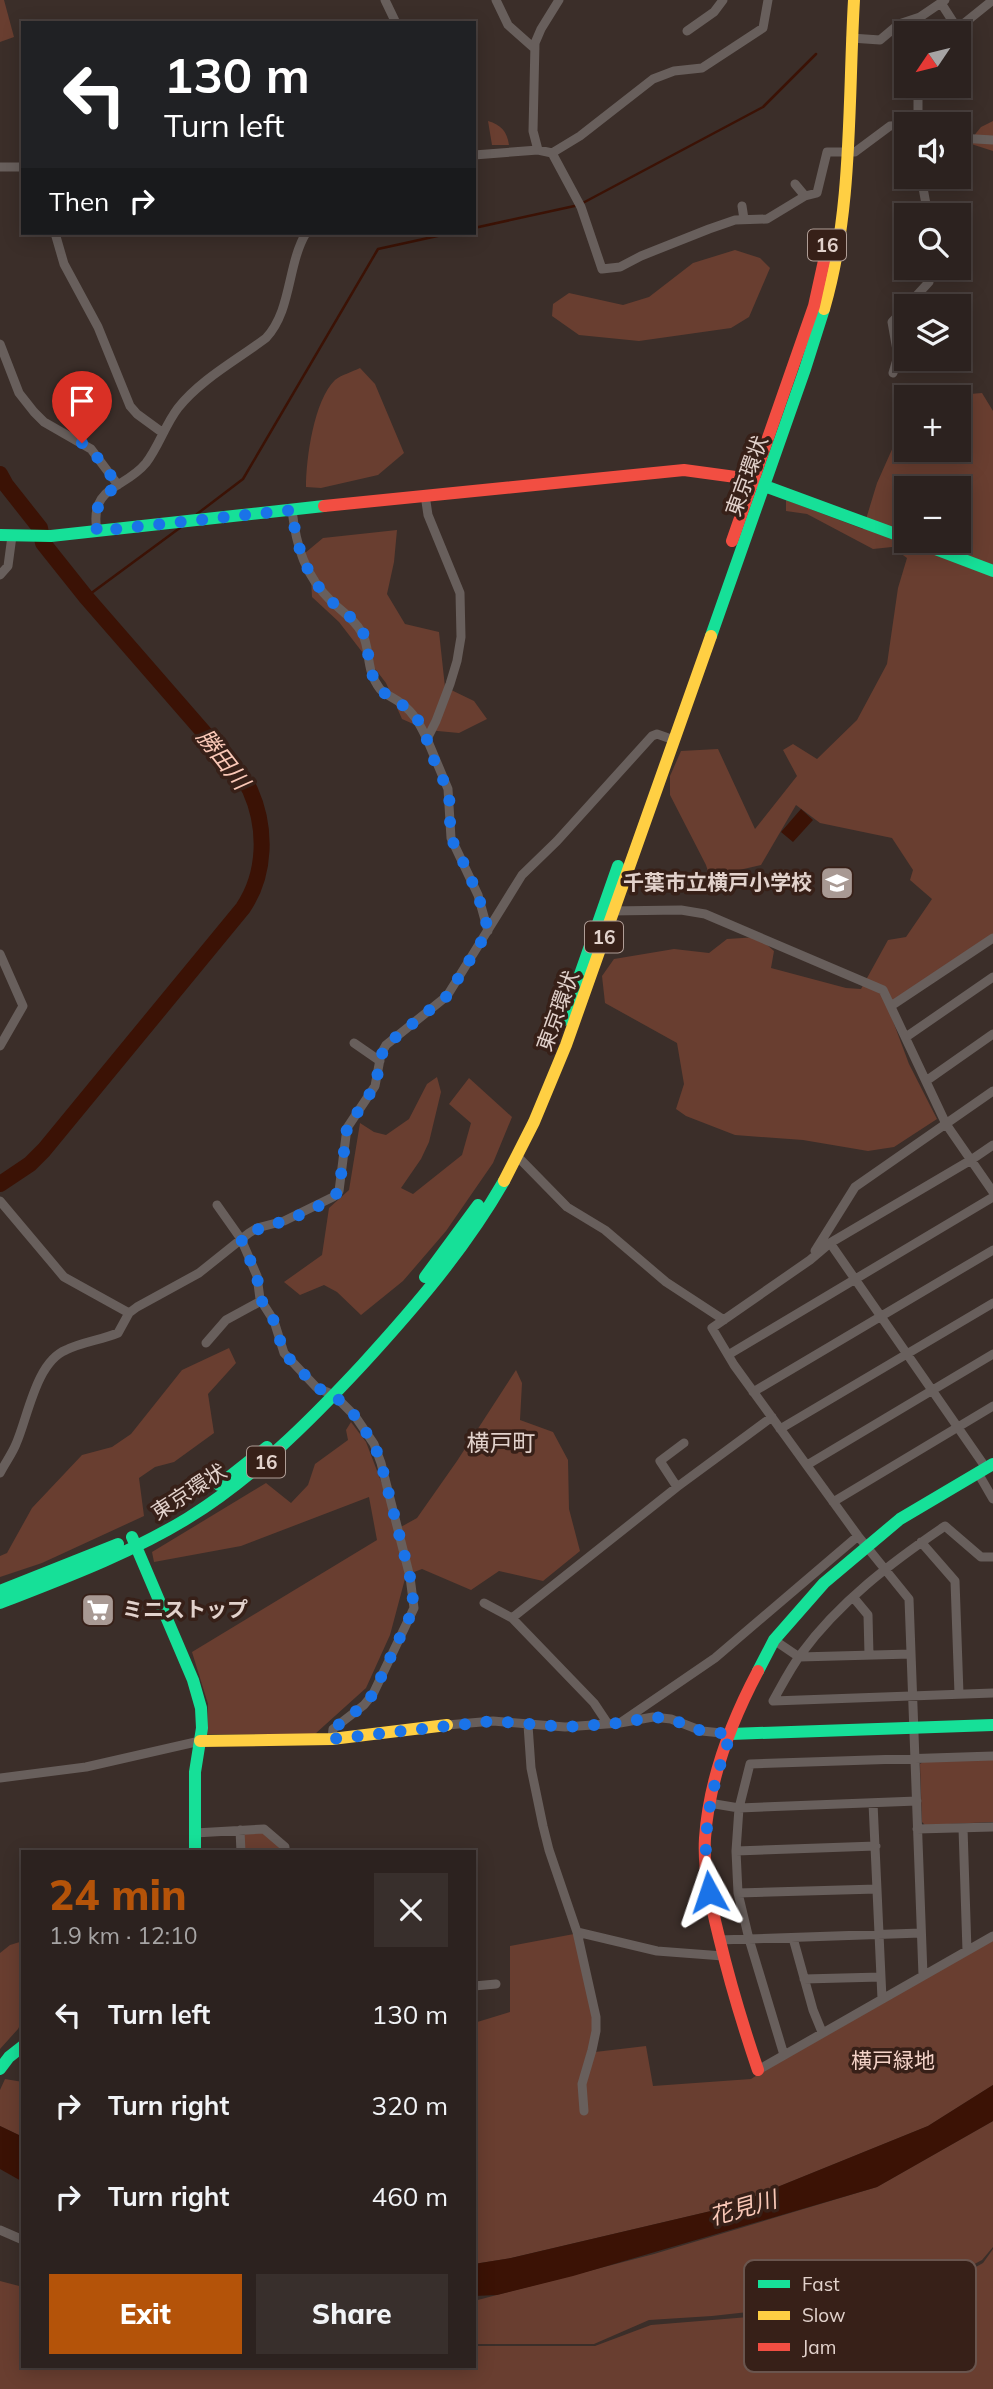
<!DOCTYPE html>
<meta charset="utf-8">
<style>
:root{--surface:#2c221f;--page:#382f2c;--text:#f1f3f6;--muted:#a6a4a4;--line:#483f3d;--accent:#b45309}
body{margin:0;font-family:Mulish,"Noto Sans JP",sans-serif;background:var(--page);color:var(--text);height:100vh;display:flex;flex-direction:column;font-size:26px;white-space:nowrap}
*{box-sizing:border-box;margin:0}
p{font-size:23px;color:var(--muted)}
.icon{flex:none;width:38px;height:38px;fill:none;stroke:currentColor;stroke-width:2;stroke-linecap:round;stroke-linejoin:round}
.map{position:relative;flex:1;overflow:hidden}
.details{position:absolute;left:21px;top:1850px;width:455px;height:518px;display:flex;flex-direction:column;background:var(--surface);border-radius:0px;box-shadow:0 4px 18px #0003,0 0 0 2px var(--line)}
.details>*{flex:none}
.banner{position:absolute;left:21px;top:21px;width:455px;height:214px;border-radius:0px;box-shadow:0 4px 18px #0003,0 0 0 2px var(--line);background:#202124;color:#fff;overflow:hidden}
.needle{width:46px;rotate:235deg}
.buttons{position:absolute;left:894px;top:21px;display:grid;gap:14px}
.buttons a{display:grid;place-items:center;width:77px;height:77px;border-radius:0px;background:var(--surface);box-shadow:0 4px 18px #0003,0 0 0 2px var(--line);font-size:35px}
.pin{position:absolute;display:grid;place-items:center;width:60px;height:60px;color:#fff;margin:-72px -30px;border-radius:50% 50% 50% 0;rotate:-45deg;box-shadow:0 0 7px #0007}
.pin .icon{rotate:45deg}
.me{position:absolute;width:77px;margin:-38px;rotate:355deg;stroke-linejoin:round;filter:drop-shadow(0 0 5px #0008)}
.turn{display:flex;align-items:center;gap:24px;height:147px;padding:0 28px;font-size:32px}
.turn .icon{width:91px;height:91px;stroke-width:2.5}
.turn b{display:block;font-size:49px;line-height:60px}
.then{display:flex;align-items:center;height:66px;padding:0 28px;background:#0003;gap:14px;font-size:26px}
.round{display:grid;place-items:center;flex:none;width:74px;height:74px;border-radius:0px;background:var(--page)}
.headline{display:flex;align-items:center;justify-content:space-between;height:119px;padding:0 28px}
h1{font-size:42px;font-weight:800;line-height:52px;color:var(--accent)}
.cta{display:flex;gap:14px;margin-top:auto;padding:14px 28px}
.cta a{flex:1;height:80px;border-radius:0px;background:var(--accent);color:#fff;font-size:28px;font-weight:800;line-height:80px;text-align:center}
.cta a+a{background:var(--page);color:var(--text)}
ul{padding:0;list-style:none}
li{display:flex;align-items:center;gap:21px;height:91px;padding:0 28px}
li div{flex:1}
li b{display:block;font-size:26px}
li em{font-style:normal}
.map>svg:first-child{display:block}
</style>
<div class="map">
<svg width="993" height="2389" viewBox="0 0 993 2389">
<rect width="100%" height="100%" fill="#3b2e29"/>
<path fill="#693e30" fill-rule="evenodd" d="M0,0H4L14,37L0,42Z
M488,121C501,125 507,131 509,145H492Z
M993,121V151L968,143L981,127Z
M735,250L760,258L770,268L749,317L731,328L639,341L579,335L552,316L553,304L569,293L623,305L649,297L693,263Z
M360,368L375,384L404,453L378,475L321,488L306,487C306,459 314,400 335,380C341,375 352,372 360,368Z
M982,393L993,411V935L887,1005L909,1064L937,1119L894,1147L868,1151L803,1140L735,1135L686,1116L676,1109L684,1084L677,1043L605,1003L602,976L614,959L674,949L709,953L727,939L758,937L774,951L771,968L846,988L861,989L888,940L906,937L932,899L910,880L913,870L892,838L820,823L796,805L761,865L735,871L720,888L711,881L706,865L670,795V776L681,751L718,749L755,829L797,776L783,750L793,744L817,759L857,720L887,664L898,588L907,558L892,547L873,549L807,514L786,511V500L863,529L877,483L906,418V450H959V397H934ZM906,488H959V541H906Z
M397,530L394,562L387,594L405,624L439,632L445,687L474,701L487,719L459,733L427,730L402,719L386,683L339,622L312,597L311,578L305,553L323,538Z
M437,1077L441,1092L429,1142L421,1159L401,1188L413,1194L462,1155L471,1123L449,1104L469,1078L512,1117L493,1163L446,1231L403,1281L361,1315L337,1292L324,1285L300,1295L284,1282L322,1255L329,1208L349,1190L360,1123L374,1132L386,1135L409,1119L427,1084Z
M229,1348L236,1363L208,1394L214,1433L174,1462L155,1467L139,1478L144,1516L42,1563L0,1577V1556L7,1553L32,1508L82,1455L112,1447L131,1434L182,1370Z
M516,1370L522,1383L520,1420L553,1432L568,1460L569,1509L580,1551L543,1581L499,1571L471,1590L422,1569L406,1575L390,1635L366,1688L315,1734H207L208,1704L192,1652L377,1540L369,1497L241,1546L154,1562L152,1552L266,1483L291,1503L308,1485L315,1464L348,1440L346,1430L351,1422L366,1442L399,1528L417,1518L457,1461Z
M993,1758V1822L925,1825L922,1822L920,1764L924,1761Z
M261,1831L282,1849V1851H244L243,1836L247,1832Z
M574,1934L594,2000L595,2052L646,2046L653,2086L751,2079L798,2049L993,1938V2085L928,2126L728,2207L511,2258L474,2264V2023L510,2012V1946Z
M23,1941V2019L18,2029L0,2049V1953L10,1945Z
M5,2079L23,2082V2137L0,2126V2090Z
M993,2121V2247L982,2260L920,2293L712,2316L649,2320L594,2344H474V2301L654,2254L877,2187Z
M993,2249V2389H0V2281L23,2287V2366H474V2346H595L651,2325L810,2312L920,2298L983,2263Z"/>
<path fill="#3b1205" d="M801,809L813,820L793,842L781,832Z
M993,2085V2121L877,2187L573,2276L497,2295L474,2296V2264L511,2258L728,2207L928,2126Z
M0,2126L23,2137V2182L0,2169Z"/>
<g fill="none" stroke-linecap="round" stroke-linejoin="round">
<path stroke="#3b1205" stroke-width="2.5" d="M474,228L579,205L763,107L816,54
M197,514L243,479L378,249L451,233
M86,597L181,527"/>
<path stroke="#3b1205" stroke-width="16" d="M0,474L6,485L40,528L43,543L86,597L234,767C239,775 246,782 250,790C267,828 266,874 243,908L44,1150L30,1164L0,1184"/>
<path stroke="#685f5c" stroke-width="9" d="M385,0L396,23
M496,0L508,25L535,49
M941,3L957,28
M687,31L714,12L723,0
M952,33L993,0
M851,38L880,40L899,24L920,17L945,0
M918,86V124
M959,138L993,140
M538,150L533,131L535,43L541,29L559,0
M552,153L581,207L602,269L620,267L641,256L709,229L735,220L767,219L805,196
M474,155L538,150L552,153L580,136L653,79L674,71L702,68L763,28L768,0
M0,167H23
M921,177L928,215
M795,184L805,196L817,193L827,152H855L890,126L906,125
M742,206L744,219
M55,233L64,264L98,327L130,406L137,414L163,433
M907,306L929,282L931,268
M0,344L19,393L34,412L44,422L91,449L118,485
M893,373L898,356L892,322L906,307
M425,495L428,515L460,593L461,637L457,661L450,684L436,721L427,739L448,789L451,838L478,895L488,931
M292,510C296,546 305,576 332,602C343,612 355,620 362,633C371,649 365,670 380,689C387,696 395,698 402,704C415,714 420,725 427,739
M97,531C89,485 124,490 146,463C159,446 165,425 178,408C201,379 237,360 266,338C292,310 287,265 306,233
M0,575L8,566L12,536
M610,911L681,910L705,914L883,990L946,1124L993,1192
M0,954L23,1006L0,1046
M891,1006L993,938
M906,1037L993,977
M354,1043L380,1061
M926,1081L993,1034
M518,1157L567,1207L605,1230L666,1282L724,1320
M0,1201L64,1277L129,1313
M217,1205L241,1239L257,1276L260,1299L274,1321L284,1353L317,1388L334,1395L355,1416L374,1444L381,1463L410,1577L414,1608L373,1694L364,1705L333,1729L332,1739
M830,1243L986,1468
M815,1251L855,1187L993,1091
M206,1343L226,1320L261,1301
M728,1355L993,1197
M753,1392L993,1250
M780,1429L993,1303
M807,1465L993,1354
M0,1473C5,1463 12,1454 16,1444C28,1417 36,1362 66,1350C82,1342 101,1340 118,1333L129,1313L137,1307L199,1273L249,1233L257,1228L284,1221L333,1197L339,1191L347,1128L375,1086L381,1054L386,1045L447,996L522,875L557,841L652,736L657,734L674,740
M978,1473L993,1499
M677,1487L660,1461L684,1443
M833,1502L993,1406
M921,1542L955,1581L959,1694
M993,1557H981L945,1526C892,1562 839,1602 801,1654C790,1669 782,1685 773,1701L993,1693
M853,1597L868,1615L869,1655
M484,1603L512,1618L594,1703L608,1724
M512,1618L677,1487L772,1417
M774,1640L799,1657L911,1654
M620,1723L715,1658L858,1536
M447,1725L493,1721L565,1727L620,1723L653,1717L671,1719L702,1731L731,1734
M528,1725L531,1768L543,1826L549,1850L577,1932L596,2017V2031L592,2050L582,2084L584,2111
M0,1778L86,1767L200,1741
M709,1803L739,1808L917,1801
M873,1803L882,1999
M963,1828L967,1951
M917,1829L993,1827
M240,1830L241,1852
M195,1833L264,1829L285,1847V1852
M736,1851L876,1846
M738,1893L877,1889
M577,1932L657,1951L723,1956
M793,1938L813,2010L822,2032
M719,1940L921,1933
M923,1975L909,1599L858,1536L734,1365L712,1328L810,1260L830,1243L971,1160L993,1145
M804,1979L881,1977
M474,1986L496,1984
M784,2055L749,1939L738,1893L736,1851L739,1808L750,1764L993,1756
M758,2070L993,1936
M0,2230L23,2240"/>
<path stroke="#16e098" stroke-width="12" d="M743,478L906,538
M0,535L51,536L324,506
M914,541L993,571
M711,636L805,369L824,309
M564,1020L618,866
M425,1277L478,1205
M219,1485L267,1447
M132,1537L193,1680L201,1708L202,1728L195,1772V1852
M0,1591L118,1544
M0,1603C64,1578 129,1554 188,1518C254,1477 309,1422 362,1365C415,1307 465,1249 504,1181
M758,1671L774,1640L824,1583L900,1519L993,1464
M731,1734L993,1725
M0,2069L9,2057L23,2046"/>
<path stroke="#ffcf43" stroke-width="12" d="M824,309C853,210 848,102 854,0
M504,1181L534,1122L566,1045L711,636
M200,1741L332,1739L447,1725"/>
<path stroke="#f24e42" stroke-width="12" d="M324,506L684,470L743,478
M732,541L814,306L825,256
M758,1671C731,1722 709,1780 705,1838C703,1871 711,1905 719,1937C730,1983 743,2026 758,2070"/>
</g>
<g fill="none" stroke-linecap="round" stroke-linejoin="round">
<path stroke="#1a73e8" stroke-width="12" stroke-dasharray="0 21.6" d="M82,443L91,449L118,485C100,498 93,508 97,531L292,510C296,545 305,575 331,601C342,611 358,620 364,635C370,652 367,670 378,686C387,699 405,703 415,716C425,728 428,746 434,760C441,775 448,788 450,805C452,816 448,826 451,837C455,848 462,859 467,870C476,890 484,910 488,931L447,996L386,1045L382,1054L375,1086L347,1128L339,1191C327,1204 303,1214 286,1220C270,1227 255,1227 241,1239L257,1276L260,1298L274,1321L284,1353L317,1388L334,1395L355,1416L374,1444L381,1463L410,1577L414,1608L373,1694L364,1705L333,1729L332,1739L493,1721L565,1727L620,1723L653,1717L671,1719L702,1731L731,1734C711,1787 700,1834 709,1892"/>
</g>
<defs>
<g id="school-square" transform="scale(1.75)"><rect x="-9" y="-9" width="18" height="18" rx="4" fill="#a89993" stroke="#372018"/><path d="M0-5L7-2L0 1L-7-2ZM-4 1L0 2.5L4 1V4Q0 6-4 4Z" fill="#fff"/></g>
<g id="supermarket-square" transform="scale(1.75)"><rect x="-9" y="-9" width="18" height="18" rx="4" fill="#a89993" stroke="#372018"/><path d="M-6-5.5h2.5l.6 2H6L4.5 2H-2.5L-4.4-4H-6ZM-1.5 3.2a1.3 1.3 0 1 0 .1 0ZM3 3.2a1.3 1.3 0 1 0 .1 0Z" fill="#fff"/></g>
</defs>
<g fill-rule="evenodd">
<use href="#school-square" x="837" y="883"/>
<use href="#supermarket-square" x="98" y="1610"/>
</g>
<g text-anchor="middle" stroke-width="7" stroke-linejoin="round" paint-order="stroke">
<g fill="#372018" stroke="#af9d96" stroke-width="2">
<rect x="808" y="229.5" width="38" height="31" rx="5"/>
<rect x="585" y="921.5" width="38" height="31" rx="5"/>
<rect x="247" y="1446.5" width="38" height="31" rx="5"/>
</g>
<g font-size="19" font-weight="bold" fill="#e2d2cc">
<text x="827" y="252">16</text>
<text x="604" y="944">16</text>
<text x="266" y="1469">16</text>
</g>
<g font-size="21" fill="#e2d2cc" stroke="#372018">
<text transform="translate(747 476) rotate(-70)" y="7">東京環状</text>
<text transform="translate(558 1011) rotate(-70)" y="7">東京環状</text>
<text transform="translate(189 1492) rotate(-33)" y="7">東京環状</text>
</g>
<g font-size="21" font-weight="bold" fill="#e2d2cc" stroke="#372018" text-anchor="end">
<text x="812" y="890">千葉市立横戸小学校</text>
<text x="122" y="1617" text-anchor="start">ミニストップ</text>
</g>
<g font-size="21" fill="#f5d3c8" stroke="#372018">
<text x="893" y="2068">横戸緑地</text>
</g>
<g font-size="23" font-style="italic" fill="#fac8b7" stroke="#372018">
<text transform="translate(223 759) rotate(52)" y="8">勝田川</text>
<text transform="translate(743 2208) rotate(-16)" y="8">花見川</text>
</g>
<g font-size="23" fill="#e2d2cc" stroke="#372018">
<text x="501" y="1451">横戸町</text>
</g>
</g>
<rect x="744" y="2260" width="232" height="112" rx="10" fill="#372018" stroke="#6a554e" stroke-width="2"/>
<rect x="758" y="2280" width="32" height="8" fill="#16e098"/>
<rect x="758" y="2311" width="32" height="9" fill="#ffcf43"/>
<rect x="758" y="2343" width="32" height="8" fill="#f24e42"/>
<g font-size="19" fill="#e2d2cc">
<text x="802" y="2291">Fast</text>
<text x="802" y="2322">Slow</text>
<text x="802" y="2354">Jam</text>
</g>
</svg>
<div class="buttons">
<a><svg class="needle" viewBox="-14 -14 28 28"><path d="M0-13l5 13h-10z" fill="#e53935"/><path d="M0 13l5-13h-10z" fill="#a6a4a4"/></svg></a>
<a><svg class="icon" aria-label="sound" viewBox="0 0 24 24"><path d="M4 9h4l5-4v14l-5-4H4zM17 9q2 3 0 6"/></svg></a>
<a><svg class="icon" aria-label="search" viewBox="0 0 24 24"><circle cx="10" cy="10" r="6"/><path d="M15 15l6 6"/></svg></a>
<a><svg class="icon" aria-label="layers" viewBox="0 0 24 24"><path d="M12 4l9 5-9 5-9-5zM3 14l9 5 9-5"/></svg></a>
<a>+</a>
<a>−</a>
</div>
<div class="pin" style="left:82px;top:443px;background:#d93025"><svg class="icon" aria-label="arrive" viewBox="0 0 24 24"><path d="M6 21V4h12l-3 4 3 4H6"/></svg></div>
<svg class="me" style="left:709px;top:1892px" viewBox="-20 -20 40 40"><path d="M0-17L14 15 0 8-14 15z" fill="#1a73e8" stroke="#fff" stroke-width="4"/></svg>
<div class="banner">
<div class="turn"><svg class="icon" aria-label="left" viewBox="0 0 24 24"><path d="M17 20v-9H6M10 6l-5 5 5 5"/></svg><div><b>130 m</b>Turn left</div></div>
<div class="then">Then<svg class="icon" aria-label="right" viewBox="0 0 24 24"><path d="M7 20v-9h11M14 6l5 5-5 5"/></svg></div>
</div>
<section class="details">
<div class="headline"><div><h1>24 min</h1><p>1.9 km · 12:10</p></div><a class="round"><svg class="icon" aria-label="close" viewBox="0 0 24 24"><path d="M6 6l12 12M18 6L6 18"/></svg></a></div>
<ul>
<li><svg class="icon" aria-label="left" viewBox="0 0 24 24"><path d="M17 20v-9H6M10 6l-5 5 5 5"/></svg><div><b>Turn left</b></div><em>130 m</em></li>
<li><svg class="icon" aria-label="right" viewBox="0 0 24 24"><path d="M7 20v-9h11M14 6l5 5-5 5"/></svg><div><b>Turn right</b></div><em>320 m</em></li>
<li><svg class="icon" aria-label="right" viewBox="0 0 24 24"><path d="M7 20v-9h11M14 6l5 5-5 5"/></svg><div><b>Turn right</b></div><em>460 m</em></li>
</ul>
<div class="cta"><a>Exit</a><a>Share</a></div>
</section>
</div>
